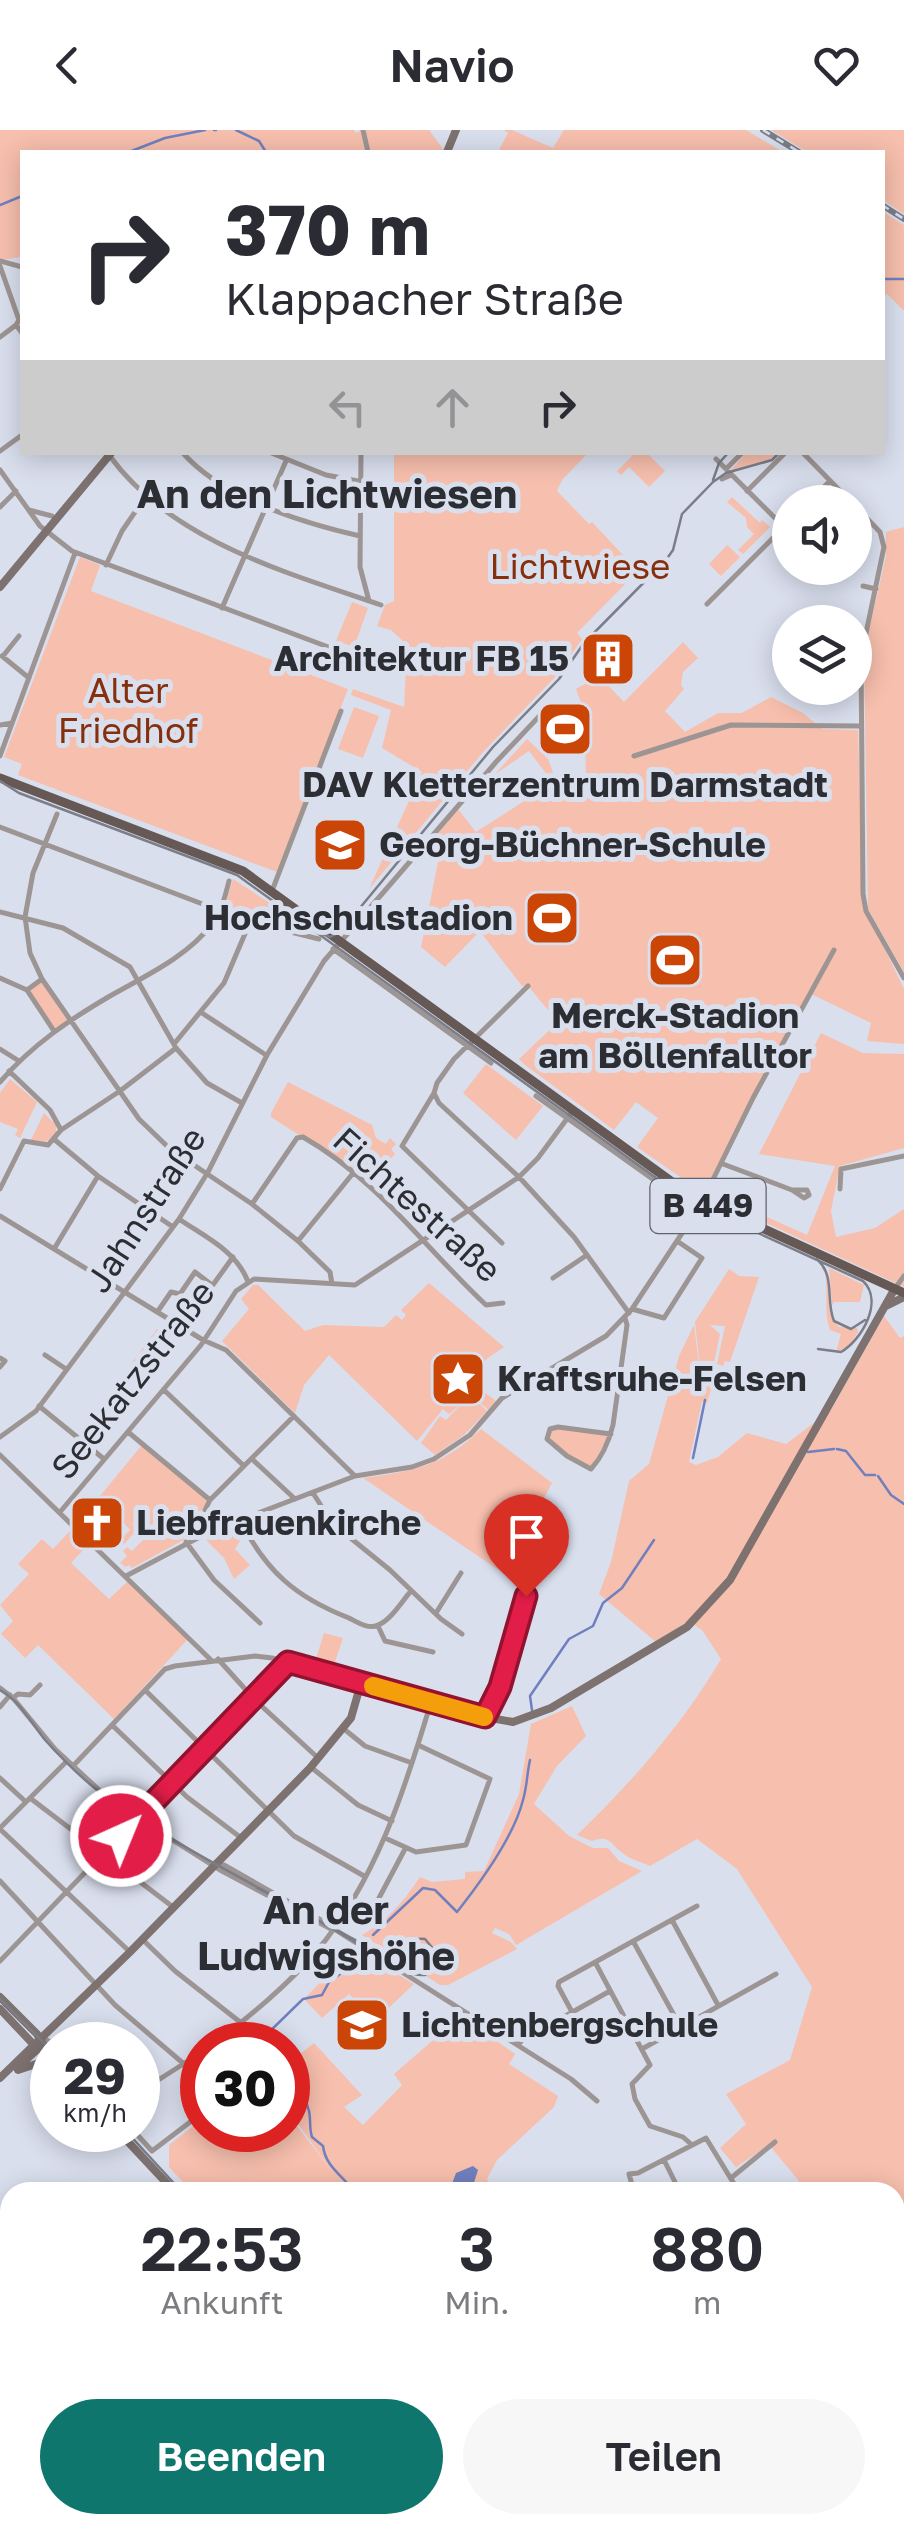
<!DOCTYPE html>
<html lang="de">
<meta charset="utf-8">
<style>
:root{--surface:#fff;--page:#f7f7f7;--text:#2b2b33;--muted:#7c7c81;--accent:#0f766e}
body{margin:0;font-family:"Golos Text",sans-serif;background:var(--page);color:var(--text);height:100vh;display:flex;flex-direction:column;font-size:38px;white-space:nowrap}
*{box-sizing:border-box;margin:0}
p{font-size:32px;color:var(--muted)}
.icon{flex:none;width:55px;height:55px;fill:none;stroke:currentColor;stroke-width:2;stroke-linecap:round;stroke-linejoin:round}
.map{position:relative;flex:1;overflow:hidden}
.sheet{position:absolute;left:0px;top:2052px;width:905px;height:352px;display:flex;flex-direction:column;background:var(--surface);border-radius:30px 30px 0 0;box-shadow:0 5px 25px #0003}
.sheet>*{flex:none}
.top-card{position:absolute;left:20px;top:20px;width:865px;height:305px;border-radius:0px;box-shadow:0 5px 25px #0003;background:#fff;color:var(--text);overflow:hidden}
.fabs{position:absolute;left:772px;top:355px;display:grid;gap:20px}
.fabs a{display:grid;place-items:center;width:100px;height:100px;border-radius:50%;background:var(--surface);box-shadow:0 5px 25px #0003;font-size:50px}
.speed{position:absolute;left:30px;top:1892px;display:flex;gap:20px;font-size:50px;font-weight:700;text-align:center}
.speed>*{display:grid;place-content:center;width:130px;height:130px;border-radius:50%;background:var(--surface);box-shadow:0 5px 25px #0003;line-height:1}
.speed small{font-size:25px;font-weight:400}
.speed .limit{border:15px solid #d22;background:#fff;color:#111}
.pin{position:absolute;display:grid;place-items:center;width:85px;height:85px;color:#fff;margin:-102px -42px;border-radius:50% 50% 50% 0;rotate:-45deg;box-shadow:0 0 10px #0007}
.pin .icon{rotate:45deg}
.me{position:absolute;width:110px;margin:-55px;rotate:44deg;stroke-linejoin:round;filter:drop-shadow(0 0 8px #0008)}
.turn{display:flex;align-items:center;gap:35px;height:210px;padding:0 40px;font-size:45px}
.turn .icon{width:130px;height:130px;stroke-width:2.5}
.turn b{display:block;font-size:70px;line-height:85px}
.lanes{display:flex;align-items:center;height:95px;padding:0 40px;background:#0003;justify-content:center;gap:50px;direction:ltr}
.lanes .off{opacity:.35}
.eta{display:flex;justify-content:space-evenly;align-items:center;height:170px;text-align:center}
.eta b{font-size:60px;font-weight:600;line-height:70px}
.primary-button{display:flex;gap:20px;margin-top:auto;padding:20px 40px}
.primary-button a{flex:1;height:115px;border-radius:60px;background:var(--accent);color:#fff;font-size:40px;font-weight:600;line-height:115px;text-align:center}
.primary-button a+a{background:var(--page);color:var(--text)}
header{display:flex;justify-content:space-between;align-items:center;height:130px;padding:0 40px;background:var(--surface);font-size:45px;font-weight:600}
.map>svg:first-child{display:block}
</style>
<header><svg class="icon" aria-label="back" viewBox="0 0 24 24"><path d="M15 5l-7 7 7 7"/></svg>Navio<svg class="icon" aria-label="heart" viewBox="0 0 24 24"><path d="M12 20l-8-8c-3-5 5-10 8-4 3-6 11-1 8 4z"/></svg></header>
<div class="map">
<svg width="904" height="2403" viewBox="0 0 904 2403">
<rect width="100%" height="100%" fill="#dadfee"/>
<path fill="#f7bfad" d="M0,0H354L356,3L362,0H429L443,19L441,22H22V127L0,130Z
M504,0H512L553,18L564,0H746L783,22H498L508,3Z
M771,0H904V84L883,70L882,22H807Z
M883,82L904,95V181L887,164L883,167Z
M394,323H588L562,350L557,361L589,394L592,392L638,441L577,503L582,509L558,544L484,621L369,759L422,642L382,618L391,580L351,565L353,559L404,577L407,515L391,500L377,496L385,475L394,471Z
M629,323H647L665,341L649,357L629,337L621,345L617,341L632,326Z
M746,323H779L770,330L730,341Z
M732,367L760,393L762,390L770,397L743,424L738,420L754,404L747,397L746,388L727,372Z
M904,397V842L868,779L864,521L886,427V402Z
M727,415L740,427L721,446L709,434Z
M80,427L100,435L91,461L348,559L277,742L18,645L22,634L4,627Z
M352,472L368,478L354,517L336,511Z
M683,512L698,528L683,542L681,555L684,559L665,581L685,602L718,583H742L771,567L803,583L822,599L858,600L863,774L904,859V914L867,911L871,893L809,863L709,1061L807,1105L835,1036L759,1024L821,903L863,923L904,924V1018L840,1036L831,1081L836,1107L875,1098L904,1079V1157L706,1065L637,1017L658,988L636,972L614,1000L525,935L519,929L558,892L528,856H522L482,804L487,799L486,795L445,837L421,817L438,732L446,722L425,717L458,679L476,702L546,657L545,642L529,621L494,645L527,609L548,629L559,659L586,648L585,601L577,589L582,575L576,559L599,546L624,572Z
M354,577L379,586L363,628L338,619Z
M339,639L355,645L350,659L337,668L330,666Z
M233,749L303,795L299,803L224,778Z
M42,849L71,890L54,901L27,860Z
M486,934L543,976L516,1010L463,963Z
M10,949L37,972L20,1008L15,1005L18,999L0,992V963Z
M288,952L372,995L376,1008L386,1014L390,1008L396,1014L391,1019L395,1024L370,1051L271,987V983Z
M44,983L56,995V1004L45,1012L31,1010Z
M822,1134C835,1154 821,1180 839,1197L857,1198L858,1202L849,1216L836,1222L841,1204L830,1200C822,1178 831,1154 822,1134Z
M829,1138L864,1155L860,1172H834L832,1175Z
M729,1139L739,1146L759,1147L730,1232L725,1231L723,1236L717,1234L725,1196L710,1195L720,1204L714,1233L717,1239L707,1273L702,1271L689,1332L696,1335L718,1327L747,1303L786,1314L831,1280L884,1186L900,1208L904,1206V2403H847L843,2395H895V2062H791L799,2051L769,2015L736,2037L720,2018L746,1994L726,1964L790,1930L812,1857L737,1739L697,1709L650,1736C642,1732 631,1730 624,1724C610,1715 611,1704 592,1711L577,1705C632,1652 682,1595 721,1529L702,1500L688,1491L656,1512L599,1464L611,1432L629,1351L649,1334L679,1226L694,1195L703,1267L695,1192Z
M429,1153L504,1217L489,1227L467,1249L496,1271L489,1280L470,1265L487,1281L464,1305L435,1325L421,1313L440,1286L446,1290L464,1271L449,1284L443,1279L417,1311L329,1225L304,1255L295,1283L222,1211L249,1179L241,1169L253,1155H258L305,1201L323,1195L384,1197L396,1185L402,1190L406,1185L401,1180Z
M157,1199L166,1205L131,1254L129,1252L137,1240L131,1234Z
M559,1298L609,1306L591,1337L569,1326L549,1308L550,1301Z
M481,1299L552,1353L529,1396L552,1407L525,1458L363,1348C415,1341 443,1336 481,1299Z
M142,1315L207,1368V1372L187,1403L182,1402L185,1409L132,1438L129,1435L126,1437L120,1433L127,1426L123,1421L127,1417L132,1421L147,1406L130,1392L137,1400L124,1414L120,1410L130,1400L122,1391L125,1387L100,1366Z
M72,1399L88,1415L71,1433L109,1469L128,1451L188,1509L114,1589L38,1515L25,1528L1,1504L13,1491L0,1475L29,1444L18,1434L42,1409L53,1419Z
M231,1400L240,1411L235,1419L250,1435L234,1449L224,1428L206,1410Z
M324,1503L343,1508L332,1541L314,1535Z
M572,1576L586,1606L557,1636L534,1674L569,1706L593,1718H608L619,1731L642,1741L516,1815L509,1804L495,1798L492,1803L511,1812L517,1819L448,1855H440L362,1805C388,1790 404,1771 420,1747L432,1752L465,1749V1742L484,1741L519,1664L531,1594Z
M354,1818L414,1854L376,1890L349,1864L322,1888L305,1870L306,1867Z
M461,1886L515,1924L509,1934L558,1966L554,1977L497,2030L487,2049L492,2062H192L169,2037V2015L201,1990L202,2000H288V1984L334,2044L288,1980V1931L290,1932L314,1913L362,1965L344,1977L363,1995L402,1955L394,1944Z
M0,2198L10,2215V2256L0,2261Z
M0,2291L10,2306V2370L0,2362Z
M40,2395H75L80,2399L85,2395H106L110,2403H49Z
M500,2395H736L725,2403H507Z"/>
<path fill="#7080bf" d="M473,2036L478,2040L471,2062H449L456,2043Z"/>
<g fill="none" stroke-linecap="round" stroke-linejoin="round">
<path stroke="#7080bf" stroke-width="2.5" d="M214,0H216
M236,0L259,11L266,22
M129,22L165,8L205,0
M274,22H283
M0,75L22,66
M882,149H904
M837,1319L846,1321L865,1345H875
M808,1322L834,1319
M693,1328L705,1270
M878,1346L891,1365L904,1374
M532,1580L530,1566L569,1509L593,1496L603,1473L622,1458L654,1410
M373,1805L423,1758L435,1760L457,1782C480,1753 514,1706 523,1670C527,1657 527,1643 530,1630
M270,1915L263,1908L303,1869L322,1865L329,1852L350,1837L348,1831L355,1820
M288,1934C297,1943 305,1968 309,1981C311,1990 309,1998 312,2007L323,2016C325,2033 337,2042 347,2053V2062"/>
<path stroke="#9d9593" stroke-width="5" d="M363,0L368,22
M0,131L22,137
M0,136L19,190L16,195L22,203
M0,207L16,195
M0,321L22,305
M182,322C222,368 303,393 360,406
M269,322L326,345L390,357
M361,322L360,437L369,471
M802,322L851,372
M109,325C171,411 285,442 381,475
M716,329L784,397
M726,339L743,322
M0,340L40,396L72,421L355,527
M722,349L731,345
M747,361L786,322
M808,372L830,351
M855,376L880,402L884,417L861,527L863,764L866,781L904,848
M0,377L16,361
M29,380L52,386
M106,435L122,401L146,366
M863,456L876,459
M707,474L790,391
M222,478L286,331
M2,526L29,548
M3,526L19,506
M0,595L12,593
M0,626L75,423
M634,626L731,595L860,596
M313,663L325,667
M57,684L33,743L25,787L30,823L42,849L139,989L170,1019L252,1074L298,1111L330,1142L332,1154
M0,697L250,792L319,809
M272,761L341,581
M0,782L63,798L130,837L176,918L207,953L242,973
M333,819L491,933
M0,848L27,860L54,901
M27,860L42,849
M202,883L266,925
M174,914L224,853L250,792
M0,919L19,931
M9,941L50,980L61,1000
M0,952C32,915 69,890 110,866C145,846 187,827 212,794C221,782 225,767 229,751
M434,963L439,973L519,1047L574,1107L629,1183
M536,966L696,1080
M55,1010L98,1046L173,1097
M723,1034L792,1060L804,1068L809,1065L807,1060H792
M0,1059L24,1011L48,1015L61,1000L120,961L176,918
M840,1059L841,1039L904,1026
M252,1074L297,1008L303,1007C377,1049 425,1118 486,1175L503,1173
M0,1086L203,1210L226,1220L355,1346
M179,1089C205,1107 237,1121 248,1152
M298,1111L354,1042
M502,1113L402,1016L434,963L437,953L454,929L528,856
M54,1119L98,1046
M553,1148L587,1125
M896,1157L904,1146
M197,1177L233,1127
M632,1179L664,1188L702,1128L677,1111
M158,1181L171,1162L180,1164L195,1142L212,1155
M45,1225L66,1239
M0,1228L5,1231L0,1237
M164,1260L244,1336
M39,1276L104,1329
M128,1302L210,1370
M611,1304L558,1297L550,1299L547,1309L567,1326L591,1339C603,1326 609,1311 613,1295L627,1195L625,1188
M0,1307L36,1281L179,1089L208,1042L267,925L324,831L496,632L546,579
M0,1325L211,1530
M252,1329L295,1369
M313,1363L332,1393L390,1440L441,1489L462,1504
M60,1382L201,1215L236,1161L254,1149L355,1155L519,1047L538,1028L572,982
M240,1390C266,1441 295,1467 349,1488C357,1492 369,1500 378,1495C391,1490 402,1471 411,1461
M211,1401L205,1380L210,1370L294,1286
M186,1412L214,1450L260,1493
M126,1446L211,1401L355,1346L412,1337L434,1329L470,1305L502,1268L606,1206L632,1179L700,1076L753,968L834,820
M436,1483L461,1443
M378,1496L385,1511L433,1522
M218,1529L254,1569L317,1627
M0,1558L13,1568L55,1619L112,1672L220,1740L333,1800
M145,1560L294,1706L364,1746
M13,1568L18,1564L30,1565L40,1555
M0,1577L10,1565
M485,1587L499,1557L526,1468L524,1463H520L517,1469L522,1475
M112,1595L187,1667L240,1707
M344,1599L365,1616L412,1633
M73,1636L165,1539L175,1536L255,1526L272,1528L361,1553
M312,1638L358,1675L392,1691
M0,1648L26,1672
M30,1668L173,1777
M0,1698L67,1631
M0,1699L130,1822
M385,1708L416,1722L466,1715L490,1649L418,1615
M214,1734L224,1735L335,1798
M0,1751L115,1875L184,1934
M379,1768L405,1719
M672,1790L718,1875
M334,1799L571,1949L597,1971
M142,1809L175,1841L240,1892
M633,1811L680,1896
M0,1831L287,1532
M595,1832L650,1935L632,1954L635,1969L650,1996L683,2007L692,2015
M572,1882L558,1856L559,1852L697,1776
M40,1906L55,1915
M213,1915C248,1887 286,1857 316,1822C376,1751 405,1659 431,1572
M518,1915L534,1896L560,1889L610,1861
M642,1919L776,1844
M138,1963L202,1922
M133,2000L152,2021L202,1983
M664,2030L680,2062
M731,2048L775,2012
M597,2062L604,2058
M634,2062L629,2044L638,2043L706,2008L739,2062
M895,2205L904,2214
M181,2395L188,2403
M368,2395L375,2403
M794,2395L799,2403
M265,2403L268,2395
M567,2403L574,2395"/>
<path stroke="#7d726f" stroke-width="8" d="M447,22L456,0
M0,457L112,322
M886,1176L904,1167
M0,1867L37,1904L52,1930
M0,1879L35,1916
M18,1937L41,1916
M18,1940L39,1933L52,1935
M0,1948L130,1822L310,1638L351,1588L361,1553L485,1587L513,1592L551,1578L687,1497L730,1450L894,1160
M117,2000L175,2062
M480,2395L487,2403"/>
<path stroke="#665955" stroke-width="9" d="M0,648L243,741L690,1065L904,1163
M0,2148L10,2164
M0,2160L10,2175
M111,2395L115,2403
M118,2395L122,2403"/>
<path stroke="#7b7e88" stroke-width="2.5" d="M713,350L719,333L729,322
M0,651L19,663L237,745L688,1071L863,1151C884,1171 862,1210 841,1222L818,1219
M318,802L330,807L340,802L493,617L559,549L584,513L666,430L673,420L682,384L713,352L726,343L772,330L780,322
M817,1129C836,1147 825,1169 834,1191L851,1199L865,1190
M0,1560C19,1570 32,1594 46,1611C66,1633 90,1657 115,1673C198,1730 290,1771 375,1824C396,1828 404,1806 425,1809L435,1821L437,1834L425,1845C403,1847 382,1825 363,1814L257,1758
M0,1869L52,1921
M125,2000L182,2062
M487,2395L494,2403"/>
<g stroke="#7b7e88" stroke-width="6">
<path id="rail" d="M763,0L799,22
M882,75L904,89
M0,2370L10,2379
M33,2395L42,2403"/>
</g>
<use href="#rail" stroke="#dadfee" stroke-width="2.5" stroke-dasharray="8" stroke-linecap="butt"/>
</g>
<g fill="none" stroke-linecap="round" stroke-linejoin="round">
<g stroke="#92132f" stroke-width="25">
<path id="route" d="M121,1706L288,1532L485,1587L500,1557L526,1466"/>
</g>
<use href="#route" stroke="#e11d48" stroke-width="18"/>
<path stroke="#f59e0b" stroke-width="18" d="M373,1556L484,1587"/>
</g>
<defs>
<g id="building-square" transform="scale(2.875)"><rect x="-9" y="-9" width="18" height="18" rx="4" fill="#cb4507" stroke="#dadfee"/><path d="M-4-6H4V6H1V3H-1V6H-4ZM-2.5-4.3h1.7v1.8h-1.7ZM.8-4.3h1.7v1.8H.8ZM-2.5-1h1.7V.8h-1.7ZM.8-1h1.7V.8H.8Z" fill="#fff"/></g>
<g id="stadium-square" transform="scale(2.875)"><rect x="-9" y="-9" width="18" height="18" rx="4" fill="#cb4507" stroke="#dadfee"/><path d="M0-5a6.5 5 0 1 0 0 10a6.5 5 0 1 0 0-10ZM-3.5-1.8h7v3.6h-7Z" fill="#fff"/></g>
<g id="school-square" transform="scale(2.875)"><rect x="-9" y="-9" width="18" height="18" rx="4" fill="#cb4507" stroke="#dadfee"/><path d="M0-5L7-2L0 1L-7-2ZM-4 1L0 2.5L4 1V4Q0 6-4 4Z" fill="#fff"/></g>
<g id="sight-square" transform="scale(2.875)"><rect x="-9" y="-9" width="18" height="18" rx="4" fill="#cb4507" stroke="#dadfee"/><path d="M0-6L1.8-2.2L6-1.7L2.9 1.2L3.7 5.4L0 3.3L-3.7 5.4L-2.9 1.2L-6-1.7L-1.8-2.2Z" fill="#fff"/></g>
<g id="church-square" transform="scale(2.875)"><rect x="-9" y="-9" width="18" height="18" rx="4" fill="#cb4507" stroke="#dadfee"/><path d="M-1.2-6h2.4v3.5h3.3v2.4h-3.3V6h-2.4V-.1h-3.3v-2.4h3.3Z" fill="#fff"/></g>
</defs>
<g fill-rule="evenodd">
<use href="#building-square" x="608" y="529"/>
<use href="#stadium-square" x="565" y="599"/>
<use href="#school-square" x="340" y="715"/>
<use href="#stadium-square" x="552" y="788"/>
<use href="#stadium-square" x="675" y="830"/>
<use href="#sight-square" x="458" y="1249"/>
<use href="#church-square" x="97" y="1393"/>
<use href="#school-square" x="362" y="1895"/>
</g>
<g text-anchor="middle" stroke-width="10" stroke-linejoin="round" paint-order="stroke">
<rect fill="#dadfee" stroke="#60636b" stroke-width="2.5" x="650.5" y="1049" width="115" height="54" rx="8"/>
<g font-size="32" font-weight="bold" fill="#2c2e33">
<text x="708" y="1087">B 449</text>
</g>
<g font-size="35" fill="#862f0c" stroke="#dadfee">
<text x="580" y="449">Lichtwiese</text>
<text x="128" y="573">Alter<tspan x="128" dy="40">Friedhof</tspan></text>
</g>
<g font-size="35" font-weight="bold" fill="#2c2e33" stroke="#dadfee" text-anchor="start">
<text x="569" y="541" text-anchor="end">Architektur FB 15</text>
<text x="565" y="667" text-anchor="middle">DAV Kletterzentrum Darmstadt</text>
<text x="379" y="727">Georg-Büchner-Schule</text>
<text x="513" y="800" text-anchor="end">Hochschulstadion</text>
<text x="675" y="898" text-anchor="middle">Merck-Stadion<tspan x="675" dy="40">am Böllenfalltor</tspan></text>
<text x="497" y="1261">Kraftsruhe-Felsen</text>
<text x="136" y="1405">Liebfrauenkirche</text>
<text x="401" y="1907">Lichtenbergschule</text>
</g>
<g font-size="35" fill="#2c2e33" stroke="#dadfee">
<text transform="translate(417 1075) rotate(42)" y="12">Fichtestraße</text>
<text transform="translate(146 1080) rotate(-57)" y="12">Jahnstraße</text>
<text transform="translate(133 1250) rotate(-52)" y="12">Seekatzstraße</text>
</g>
<g font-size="40" font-weight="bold" fill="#2c2e33" stroke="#dadfee">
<text x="327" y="378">An den Lichtwiesen</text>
<text x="326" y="1794">An der<tspan x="326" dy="46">Ludwigshöhe</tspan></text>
</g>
</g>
</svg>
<div class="fabs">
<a><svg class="icon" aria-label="sound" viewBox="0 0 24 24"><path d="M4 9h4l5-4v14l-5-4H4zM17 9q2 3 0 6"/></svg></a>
<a><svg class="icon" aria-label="layers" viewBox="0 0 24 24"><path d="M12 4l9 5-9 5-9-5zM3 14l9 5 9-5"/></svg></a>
</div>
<div class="speed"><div>29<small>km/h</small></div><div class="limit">30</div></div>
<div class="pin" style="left:526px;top:1466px;background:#d93025"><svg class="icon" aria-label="arrive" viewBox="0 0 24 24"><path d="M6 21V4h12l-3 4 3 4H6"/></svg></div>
<svg class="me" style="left:121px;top:1706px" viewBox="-20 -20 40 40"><circle r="17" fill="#e11d48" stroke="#fff" stroke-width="3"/><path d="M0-11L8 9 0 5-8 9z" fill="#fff"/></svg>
<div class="top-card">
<div class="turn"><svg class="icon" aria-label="right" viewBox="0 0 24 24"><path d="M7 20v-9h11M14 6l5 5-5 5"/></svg><div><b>370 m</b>Klappacher Straße</div></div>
<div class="lanes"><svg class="icon off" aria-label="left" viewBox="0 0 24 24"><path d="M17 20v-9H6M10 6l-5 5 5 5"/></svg><svg class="icon off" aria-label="ahead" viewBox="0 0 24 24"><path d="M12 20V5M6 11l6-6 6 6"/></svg><svg class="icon" aria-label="right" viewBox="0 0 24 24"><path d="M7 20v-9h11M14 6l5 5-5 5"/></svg></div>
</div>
<section class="sheet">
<div class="eta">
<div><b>22:53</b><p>Ankunft</p></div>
<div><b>3</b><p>Min.</p></div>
<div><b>880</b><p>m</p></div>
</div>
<div class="primary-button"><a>Beenden</a><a>Teilen</a></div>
</section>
</div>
